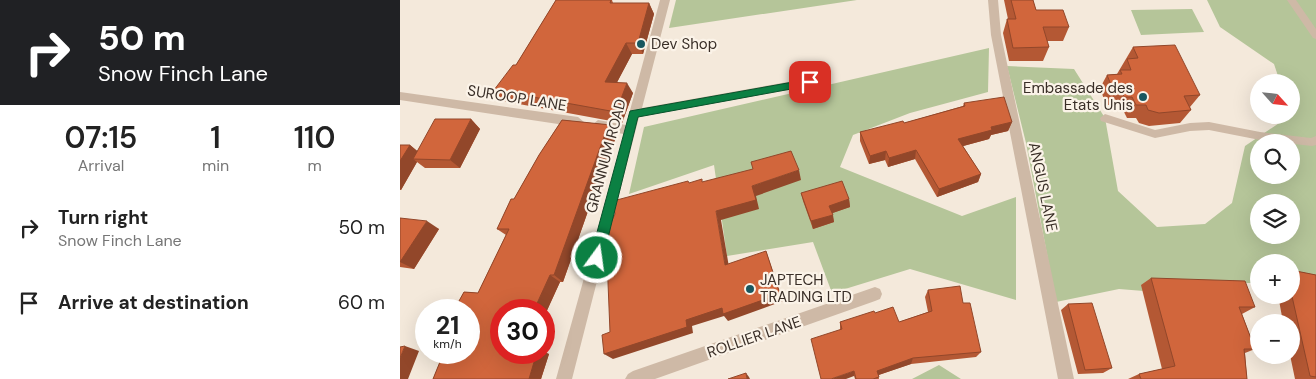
<!DOCTYPE html>
<meta charset="utf-8">
<style>
:root{--surface:#fff;--page:#f2f2f2;--text:#222;--muted:#767676}
body{margin:0;font-family:"DM Sans",sans-serif;background:var(--page);color:var(--text);height:100vh;display:flex;flex-direction:column;font-size:19px;white-space:nowrap}
*{box-sizing:border-box;margin:0}
p{font-size:16px;color:var(--muted)}
.icon{flex:none;width:28px;height:28px;fill:none;stroke:currentColor;stroke-width:2;stroke-linecap:round;stroke-linejoin:round}
.map{position:relative;flex:1;overflow:hidden}
.panel{display:flex;flex-direction:column;background:var(--surface);width:400px}
.panel>*{flex:none}
.top-card{background:#202124;color:#fff;overflow:hidden}
.needle{width:32px;rotate:117deg}
.tools{position:absolute;left:850px;top:74px;display:grid;gap:10px}
.tools a{display:grid;place-items:center;width:50px;height:50px;border-radius:50%;background:var(--surface);box-shadow:0 5px 20px #0002;font-size:25px}
.speed{position:absolute;left:15px;top:299px;display:flex;gap:10px;font-size:25px;font-weight:700;text-align:center}
.speed>*{display:grid;place-content:center;width:65px;height:65px;border-radius:50%;background:var(--surface);box-shadow:0 5px 20px #0002;line-height:1}
.speed small{font-size:12px;font-weight:400}
.speed .limit{border:8px solid #d22;background:#fff;color:#111}
.pin{position:absolute;display:grid;place-items:center;width:42px;height:42px;color:#fff;margin:-21px;border-radius:10px;box-shadow:0 2px 8px #0006}
.me{position:absolute;width:55px;margin:-28px;rotate:14deg;stroke-linejoin:round;filter:drop-shadow(0 0 4px #0008)}
.turn{display:flex;align-items:center;gap:18px;height:105px;padding:0 15px;font-size:22px}
.turn .icon{width:65px;height:65px;stroke-width:2.5}
.turn b{display:block;font-size:35px;line-height:42px}
.eta{display:flex;justify-content:space-evenly;align-items:center;height:85px;text-align:center}
.eta b{font-size:30px;font-weight:600;line-height:35px}
ul{padding:0;list-style:none}
li{display:flex;align-items:center;gap:15px;height:75px;padding:0 15px}
li div{flex:1}
li b{display:block;font-size:19px}
li em{font-style:normal}
main{display:flex;flex:1;min-height:0}
.map>svg:first-child{display:block}
</style>
<main>
<section class="panel">
<div class="top-card">
<div class="turn"><svg class="icon" aria-label="right" viewBox="0 0 24 24"><path d="M7 20v-9h11M14 6l5 5-5 5"/></svg><div><b>50 m</b>Snow Finch Lane</div></div>
</div>
<div class="eta">
<div><b>07:15</b><p>Arrival</p></div>
<div><b>1</b><p>min</p></div>
<div><b>110</b><p>m</p></div>
</div>
<ul>
<li><svg class="icon" aria-label="right" viewBox="0 0 24 24"><path d="M7 20v-9h11M14 6l5 5-5 5"/></svg><div><b>Turn right</b><p>Snow Finch Lane</p></div><em>50 m</em></li>
<li><svg class="icon" aria-label="arrive" viewBox="0 0 24 24"><path d="M6 21V4h12l-3 4 3 4H6"/></svg><div><b>Arrive at destination</b></div><em>60 m</em></li>
</ul>
</section>
<div class="map">
<svg width="916" height="379" viewBox="0 0 916 379">
<rect width="100%" height="100%" fill="#f4e9db"/>
<path fill="#b5c599" fill-rule="evenodd" d="M276,0H457L269,28Z
M807,0H916V281L891,282V262H859V283H827L756,292L719,289L656,302L626,143L607,66L674,69L705,118L718,191L757,227L805,224L832,203L845,146L891,115V82H880L874,64L820,27ZM859,142H891V175H859ZM859,202H891V235H859Z
M792,9L804,32L741,35L731,10Z
M589,48L588,92L510,113L453,135L440,167L562,216L616,197V300L510,269L432,293L413,242L327,256L314,165L229,194L244,127Z
M539,365L561,379H512Z"/>
<g fill="none" stroke-linecap="round" stroke-linejoin="round">
<path fill="#ceb9a6" fill-rule="evenodd" d="M887,0H896L916,29V39L913,38Z
M705,114L755,130L790,123L809,122L860,132L911,138L916,136V145L912,146L860,140L809,130L790,131L755,138L701,121L700,118Z"/>
<path fill="#ceb9a6" fill-rule="evenodd" d="M260,0H270L242,108L410,78L415,82L410,86L239,117L172,379H156L224,134L198,130L192,125L198,120L226,125Z
M588,0H598L601,35L674,379H658L591,35Z
M0,92L178,117L184,122L178,127L0,100Z
M475,287L480,289L482,294L480,299L475,301L255,379H225L228,374L233,371Z"/>
</g>
<path fill="#b45834" d="M156,0H212L213,3H249L254,14L243,54H232L217,82L233,93L222,123L103,101L94,90L116,65Z
M604,0H633L636,10L669,27L663,41H647L649,47L643,61H609L603,33L607,19H608Z
M733,47L800,95L790,107L791,110L780,123L749,126L739,123L736,118H727L723,110H715L713,105H706L700,88L707,75L717,74Z
M564,103L612,122L608,131L591,135L589,139L563,146L581,174L578,182L537,197L515,159L488,167L485,160L469,164L460,141V132L504,123L563,106Z
M71,119L80,129L60,168H25L17,162L1,190H0V145H10L17,151Z
M162,120L211,125L217,135L212,147L211,146L163,282H160L144,317V310H101V352H144L149,354L141,379H33L44,352H69V310H54L64,292L78,293L106,235L97,229L111,199H114L139,155Z
M401,193L449,199L450,207L432,213L434,222L413,229L403,201Z
M0,218L39,229L14,269L0,267Z
M891,270L916,275V379H895L890,355H891V322H883L878,295H891Z
M751,278L855,307L842,314L855,349L845,353L847,379H728L739,374L762,369L741,285Z
M528,290L563,303L581,352L576,357L511,364L478,375L479,379H455L440,329V322L475,313L499,322L528,312L525,297Z
M668,304L712,368L703,373L678,374L661,310Z"/>
<path fill="#92472a" d="M249,3L254,14L243,54L238,43Z
M226,43L232,54L212,92L205,82Z
M227,83L233,93L222,123L216,112Z
M71,119L80,129L60,168L50,160Z
M612,122L608,131L591,135L589,139L556,148L558,139L591,127Z
M211,125L217,135L212,147L211,146L163,282L154,275L205,134Z
M10,145L21,154L13,159L17,162L1,190L0,189V161Z
M516,150L515,159L488,167L489,158Z
M486,151L485,160L469,164L470,156Z
M399,170L401,180L356,196L359,209L321,220L330,273L325,265L316,211L352,186Z
M581,174L578,182L537,197L539,189Z
M449,199L450,207L430,214L429,206Z
M433,215L434,222L413,229L411,221Z
M27,221L39,229L14,269L0,262Z
M366,251L383,301L328,321L324,316L292,326L293,333L213,359L204,354Z
M150,275L160,282L144,317V310H134Z
M5,346L19,351L8,379H0V358Z
M137,352H144L149,354L141,379H129Z
M513,358L511,364L476,376L477,371Z
M454,371V376L446,379H431Z
M346,373L349,377L350,379H347Z"/>
<path fill="#d1663c" stroke="#92472a" d="M156,0H211L210,3H249L238,43H226L205,82L227,83L216,112L94,90L113,65H116Z
M611,0H633L636,10H663L669,27H643L649,47L613,48L607,19H616Z
M775,45L800,95L784,96L791,110L759,113L748,110L746,105H736L732,97H724L722,92H714L707,75L722,74L720,70H731L727,59L738,58L733,47Z
M604,97L612,122L591,127L592,130L558,139L581,174L539,189L516,150L489,158L486,151L470,156L460,132L503,121L504,123L565,106L564,103Z
M35,119H71L50,160L13,159Z
M162,120L211,125L206,138L205,134L154,275H150L134,310H101V352H137L129,379H33L44,352H69V310H54L64,292L78,293L109,229H97L111,199H114L139,155Z
M0,145H10L0,161Z
M391,151L399,170L352,186L356,200L316,211L325,265L366,251L380,294L323,314L322,308L286,320L287,327L204,354L202,335L210,332L206,233L215,214L213,201L288,181L289,183L302,179V182L353,169L351,162Z
M442,181L449,199L429,206L433,215L411,221L401,193Z
M0,218L27,221L0,262Z
M891,270L916,275V377L910,376L891,292Z
M751,278L845,281L855,307H839L855,349H844L847,379H741L739,374L775,366Z
M560,286L563,303H570L581,352L513,358L477,371L479,377L473,379H456L454,371L431,379H421L411,339L442,329L440,322L474,311L475,313L493,307L499,322L532,311L528,290Z
M692,303L712,368L685,370L668,304Z
M5,346L0,358V347Z
M346,373L347,379H328Z"/>
<path fill="#0b8043" stroke="#07532c" d="M410,79L415,82L413,85L238,117L203,258L201,262L197,264L192,262L190,258L230,111Z"/>
<g fill="#19575f" stroke="#fbf3e8" stroke-width="2">
<circle cx="241" cy="44" r="5"/>
<circle cx="743" cy="97" r="5"/>
<circle cx="350" cy="289" r="5"/>
</g>
<g text-anchor="middle" stroke-width="4.5" stroke-linejoin="round" paint-order="stroke">
<g font-size="15" fill="#392e27" stroke="#fbf3e8" text-anchor="start">
<text x="251" y="49">Dev Shop</text>
<text x="733" y="93" text-anchor="end">Embassade des<tspan x="733" dy="17">Etats Unis</tspan></text>
<text x="360" y="285">JAPTECH<tspan x="360" dy="17">TRADING LTD</tspan></text>
</g>
<g font-size="15" fill="#392e27" stroke="#fbf3e8">
<text transform="translate(117 98) rotate(9)" y="5">SUROOP LANE</text>
<text transform="translate(206 156) rotate(-75)" y="5">GRANNUM ROAD</text>
<text transform="translate(643 187) rotate(78)" y="5">ANGUS LANE</text>
<text transform="translate(354 337) rotate(-19)" y="5">ROLLIER LANE</text>
</g>
</g>
</svg>
<div class="tools">
<a><svg class="needle" viewBox="-14 -14 28 28"><path d="M0-13l5 13h-10z" fill="#e53935"/><path d="M0 13l5-13h-10z" fill="#767676"/></svg></a>
<a><svg class="icon" aria-label="search" viewBox="0 0 24 24"><circle cx="10" cy="10" r="6"/><path d="M15 15l6 6"/></svg></a>
<a><svg class="icon" aria-label="layers" viewBox="0 0 24 24"><path d="M12 4l9 5-9 5-9-5zM3 14l9 5 9-5"/></svg></a>
<a>+</a>
<a>−</a>
</div>
<div class="speed"><div>21<small>km/h</small></div><div class="limit">30</div></div>
<div class="pin" style="left:410px;top:82px;background:#d93025"><svg class="icon" aria-label="arrive" viewBox="0 0 24 24"><path d="M6 21V4h12l-3 4 3 4H6"/></svg></div>
<svg class="me" style="left:197px;top:258px" viewBox="-20 -20 40 40"><circle r="17" fill="#0b8043" stroke="#fff" stroke-width="3"/><path d="M0-11L8 9 0 5-8 9z" fill="#fff"/></svg>
</div>
</main>
